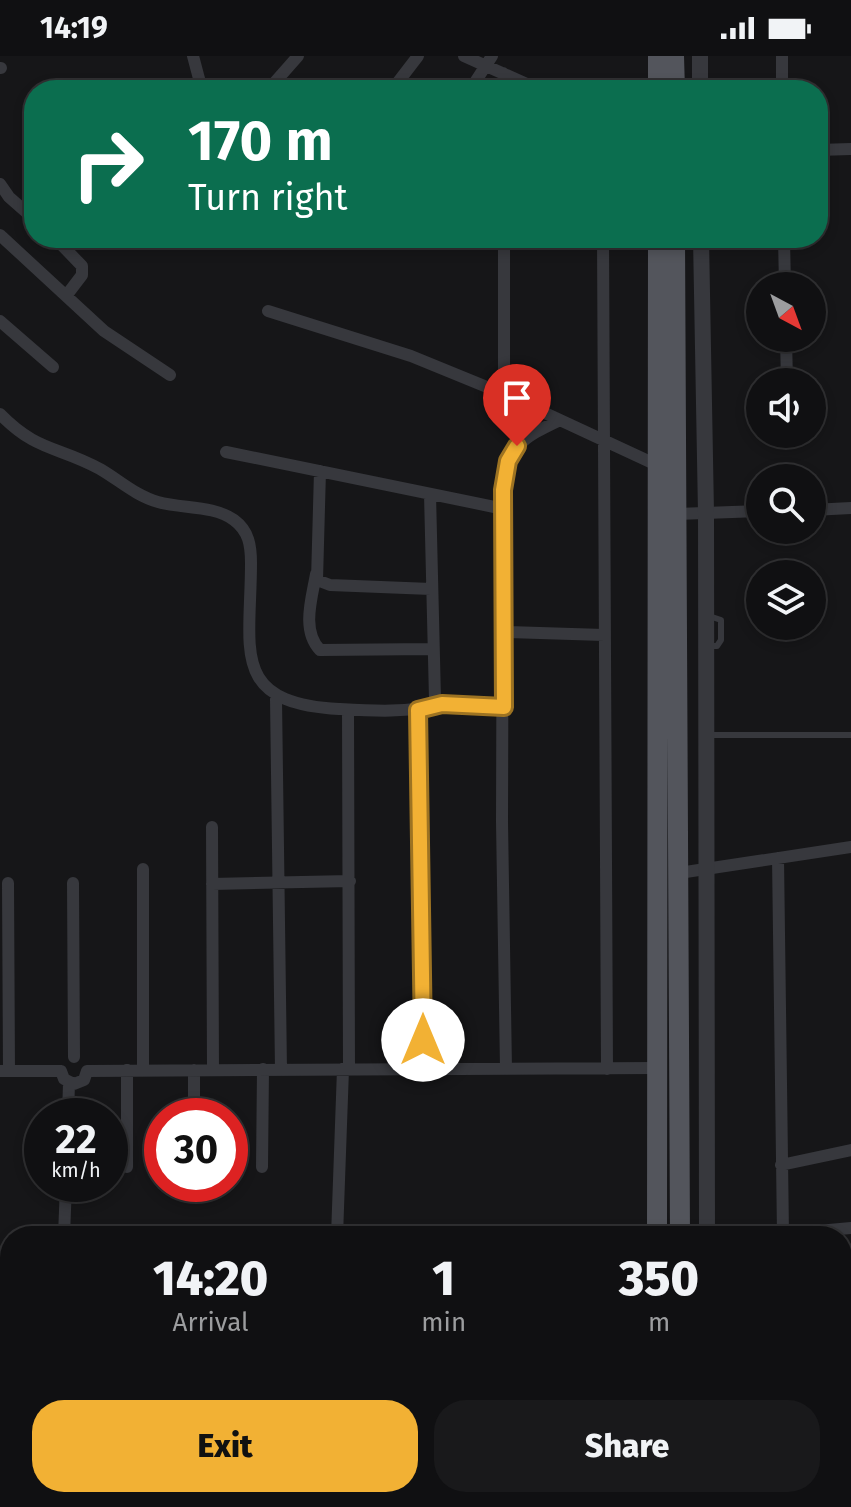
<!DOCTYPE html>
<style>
:root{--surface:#101012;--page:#19191b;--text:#f1f3f6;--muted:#9c9d9f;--line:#303032;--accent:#f2b134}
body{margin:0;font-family:"Fira Sans",sans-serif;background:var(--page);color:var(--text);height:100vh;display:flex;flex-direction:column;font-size:30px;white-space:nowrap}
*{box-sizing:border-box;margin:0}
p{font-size:26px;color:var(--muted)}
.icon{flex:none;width:44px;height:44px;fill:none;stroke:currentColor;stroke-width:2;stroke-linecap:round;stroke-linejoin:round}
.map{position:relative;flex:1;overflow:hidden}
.side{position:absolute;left:0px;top:1170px;width:852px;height:282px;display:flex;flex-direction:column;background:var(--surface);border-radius:32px 32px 0 0;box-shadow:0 4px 12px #0003,0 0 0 2px var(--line)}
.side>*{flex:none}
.guide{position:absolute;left:24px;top:24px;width:804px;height:168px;border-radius:32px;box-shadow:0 4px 12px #0003,0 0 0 2px var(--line);background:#0b6e4f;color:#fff;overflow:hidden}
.needle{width:52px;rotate:139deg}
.buttons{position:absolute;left:746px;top:216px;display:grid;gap:16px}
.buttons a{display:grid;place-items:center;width:80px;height:80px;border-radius:50%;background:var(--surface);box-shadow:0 4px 12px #0003,0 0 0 2px var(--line);font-size:40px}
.speed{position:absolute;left:24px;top:1042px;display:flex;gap:16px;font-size:40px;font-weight:700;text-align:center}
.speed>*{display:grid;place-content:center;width:104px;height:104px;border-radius:50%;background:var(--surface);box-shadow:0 4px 12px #0003,0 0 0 2px var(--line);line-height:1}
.speed small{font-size:20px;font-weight:400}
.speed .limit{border:12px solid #d22;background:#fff;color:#111}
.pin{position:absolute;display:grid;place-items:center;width:68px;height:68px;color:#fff;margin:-82px -34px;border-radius:50% 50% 50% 0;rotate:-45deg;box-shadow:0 0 8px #0007}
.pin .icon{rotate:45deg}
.me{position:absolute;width:88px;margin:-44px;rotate:0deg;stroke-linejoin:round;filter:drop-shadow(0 0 6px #0008)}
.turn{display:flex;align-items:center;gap:28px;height:168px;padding:0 32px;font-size:36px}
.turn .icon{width:104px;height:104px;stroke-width:2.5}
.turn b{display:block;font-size:56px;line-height:68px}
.eta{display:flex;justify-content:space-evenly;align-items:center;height:136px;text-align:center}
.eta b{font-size:48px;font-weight:800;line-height:56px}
.button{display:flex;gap:16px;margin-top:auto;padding:16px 32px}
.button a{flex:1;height:92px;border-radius:32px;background:var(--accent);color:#111;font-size:32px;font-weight:800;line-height:92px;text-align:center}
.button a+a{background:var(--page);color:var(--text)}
.status{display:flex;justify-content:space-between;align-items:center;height:56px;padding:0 40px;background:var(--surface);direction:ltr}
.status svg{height:22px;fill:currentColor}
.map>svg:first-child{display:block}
</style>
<div class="status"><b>14:19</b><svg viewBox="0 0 49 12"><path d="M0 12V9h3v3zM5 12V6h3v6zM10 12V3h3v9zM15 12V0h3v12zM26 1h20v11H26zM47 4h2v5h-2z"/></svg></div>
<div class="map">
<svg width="851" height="1451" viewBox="0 0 851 1451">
<rect width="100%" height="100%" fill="#161618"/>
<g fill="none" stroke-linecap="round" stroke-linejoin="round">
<path stroke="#37383d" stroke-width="6" d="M706,590H717L721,584V564L709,560
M707,679H851
M8,1217L10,1233
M616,1442V1451
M522,1451V1442"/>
<path stroke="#37383d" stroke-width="12" d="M193,0L202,34
M464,0L540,34
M782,0V34
M0,12H1
M503,17V34
M268,34L298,0
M392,34L418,0
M470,34L492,0
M818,94L851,93
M0,128L9,141L34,163
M0,179L104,275L170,319
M55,182L82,210V219L66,240
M504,182V338
M603,182L607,1013
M784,182L785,230
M268,255L411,300L504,338L659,410
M0,265L53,311
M786,282L787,326
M0,358C37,396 58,390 100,413C119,424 136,440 158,446C183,453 213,449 234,464C249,475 251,490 251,507C251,594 229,647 339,653C374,655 407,657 442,648
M226,396L504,453
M320,415L317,524L330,529L431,533
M430,438L435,643L450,650L504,651
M812,454L851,452
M677,458L760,455
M316,518C312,542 301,574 320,594L432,593
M505,576L604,579
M276,643L281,1014
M348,654L349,1013
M418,654L423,1013
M212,771L213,1014
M778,802L783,1178
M679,817L851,791
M8,827L9,1015
M73,827L74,1001
M212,828L350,825
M506,1013L502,766L503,434C510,389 520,383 560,364
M127,1014V1111
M143,1014V813
M194,1014V1060
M0,1015H61
M61,1015L64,1023L74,1028L84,1024L87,1015
M87,1015L656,1012
M68,1060L69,1027
M781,1109L851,1094
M262,1111L263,1013
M64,1180L66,1128
M337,1180L343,1013
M761,1180L851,1172
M842,1258L851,1259
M789,1451V1442"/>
<path stroke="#37383d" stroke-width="16" d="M700,34V0
M701,182L706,457L707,1180
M610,1180L657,1178
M0,1198H10
M0,1217H10
M706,1451V1442"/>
<path stroke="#53555c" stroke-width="20" d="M658,0V34
M674,0L675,34
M675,182L680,1180
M657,1180L658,182
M659,1442V1451
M683,1442V1451"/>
</g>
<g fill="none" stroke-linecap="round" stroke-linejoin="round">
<g stroke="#9d7322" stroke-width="20">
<path id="route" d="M423,984L418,654L442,648L504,651L503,434L508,405L517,390"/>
</g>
<use href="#route" stroke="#f2b134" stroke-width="14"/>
</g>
</svg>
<div class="buttons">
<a><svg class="needle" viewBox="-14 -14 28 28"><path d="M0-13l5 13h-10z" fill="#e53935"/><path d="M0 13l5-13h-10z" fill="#9c9d9f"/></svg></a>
<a><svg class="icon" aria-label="sound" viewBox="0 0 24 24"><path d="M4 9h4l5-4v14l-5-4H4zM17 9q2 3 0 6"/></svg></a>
<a><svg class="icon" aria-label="search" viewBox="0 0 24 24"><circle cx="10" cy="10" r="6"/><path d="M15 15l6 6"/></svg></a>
<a><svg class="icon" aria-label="layers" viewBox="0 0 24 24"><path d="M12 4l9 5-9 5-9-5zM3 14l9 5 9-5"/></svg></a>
</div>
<div class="speed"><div>22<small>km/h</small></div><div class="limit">30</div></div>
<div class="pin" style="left:517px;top:390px;background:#d93025"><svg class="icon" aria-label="arrive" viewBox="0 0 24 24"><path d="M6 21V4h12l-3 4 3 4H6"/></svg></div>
<svg class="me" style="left:423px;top:984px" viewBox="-20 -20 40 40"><circle r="19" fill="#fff"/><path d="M0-13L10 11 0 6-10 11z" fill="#f2b134"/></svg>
<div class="guide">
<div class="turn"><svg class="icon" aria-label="right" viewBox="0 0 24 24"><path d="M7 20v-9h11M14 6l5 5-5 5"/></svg><div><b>170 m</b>Turn right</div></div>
</div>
<section class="side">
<div class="eta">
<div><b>14:20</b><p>Arrival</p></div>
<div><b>1</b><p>min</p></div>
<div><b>350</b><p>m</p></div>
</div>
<div class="button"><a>Exit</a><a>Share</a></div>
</section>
</div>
